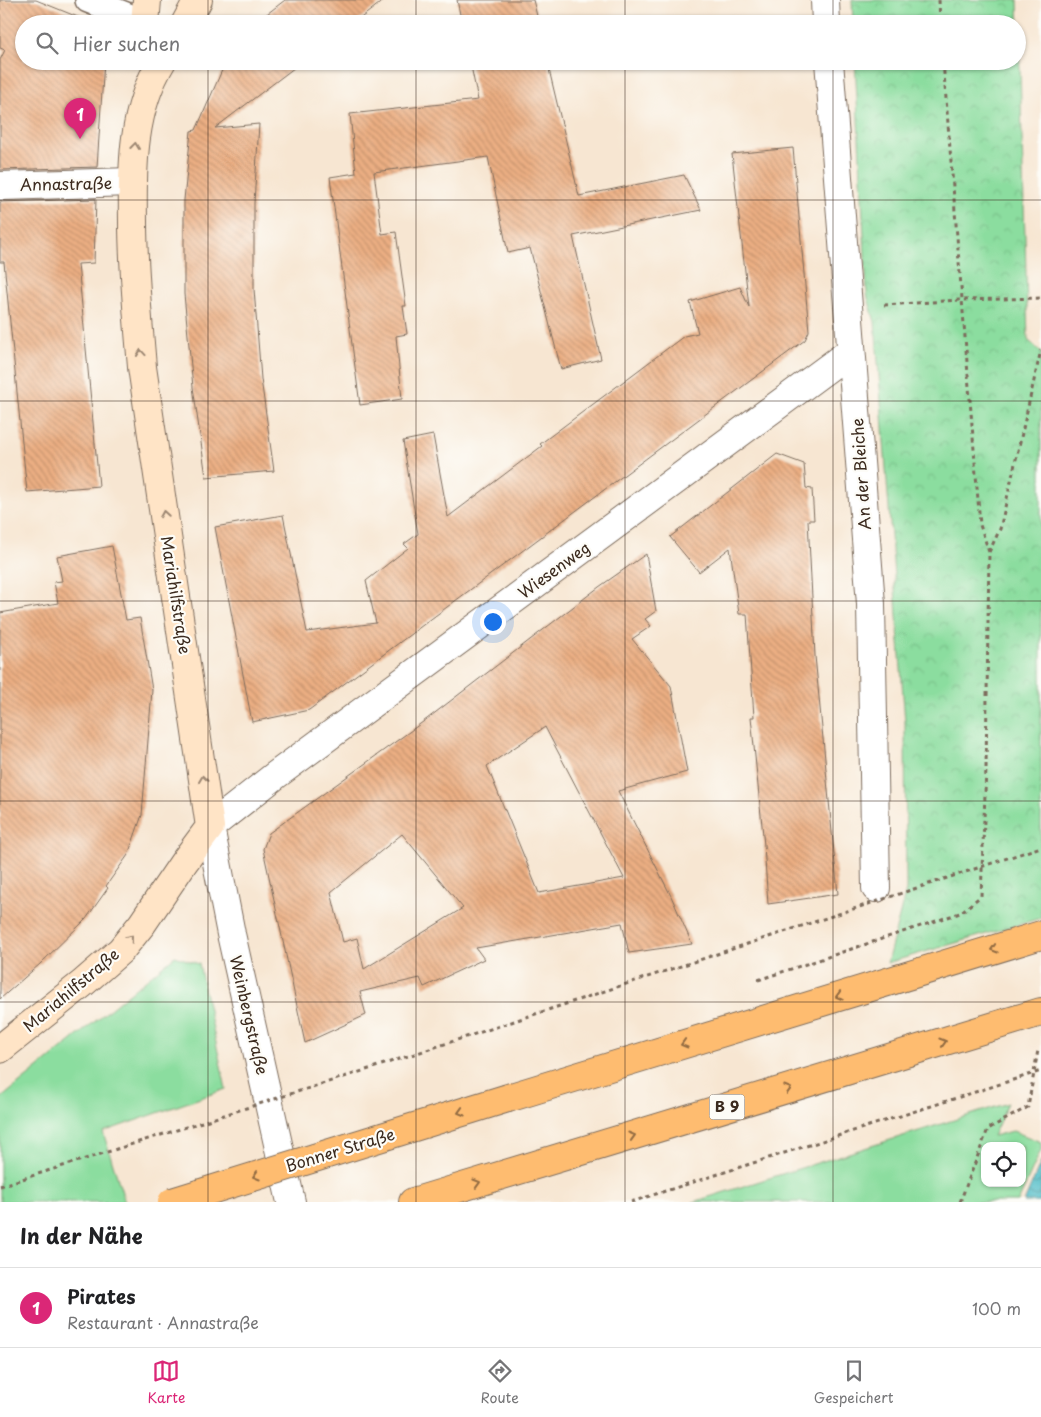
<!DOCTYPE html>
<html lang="de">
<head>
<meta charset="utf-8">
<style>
	:root { --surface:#fff; --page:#f6f6f6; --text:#202124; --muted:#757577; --line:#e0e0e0; --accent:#db2777 }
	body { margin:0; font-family:"Playpen Sans",sans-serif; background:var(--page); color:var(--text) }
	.controls { position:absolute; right:15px; bottom:15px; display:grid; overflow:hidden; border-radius:10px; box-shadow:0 1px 4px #0004 }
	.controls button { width:45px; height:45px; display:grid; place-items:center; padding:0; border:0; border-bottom:1px solid var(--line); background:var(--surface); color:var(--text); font:25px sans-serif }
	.you { position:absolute; left:492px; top:621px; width:18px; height:18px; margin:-12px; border:4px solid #fff; border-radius:50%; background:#1a73e8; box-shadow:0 0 0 8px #1a73e833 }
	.badge { display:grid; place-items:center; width:32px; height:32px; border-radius:50%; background:var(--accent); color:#fff; font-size:16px; font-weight:700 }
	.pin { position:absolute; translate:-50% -41px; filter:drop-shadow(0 1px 2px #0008) }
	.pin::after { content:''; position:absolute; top:26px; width:18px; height:15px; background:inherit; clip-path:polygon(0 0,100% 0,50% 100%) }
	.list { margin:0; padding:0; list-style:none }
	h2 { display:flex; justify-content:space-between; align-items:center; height:65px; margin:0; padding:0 20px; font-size:21px }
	h2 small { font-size:16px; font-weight:400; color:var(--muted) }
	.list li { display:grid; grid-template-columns:32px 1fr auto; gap:15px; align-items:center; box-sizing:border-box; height:80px; padding:0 20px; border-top:1px solid var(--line) }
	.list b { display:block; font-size:19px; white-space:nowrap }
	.list p { margin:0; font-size:16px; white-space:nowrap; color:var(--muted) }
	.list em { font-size:16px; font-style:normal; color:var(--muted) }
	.icon { flex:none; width:28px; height:28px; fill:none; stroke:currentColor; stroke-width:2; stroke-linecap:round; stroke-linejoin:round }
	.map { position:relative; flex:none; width:1041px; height:1202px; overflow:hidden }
	.search { position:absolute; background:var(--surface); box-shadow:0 1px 4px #0004; left:15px; right:15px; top:15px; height:55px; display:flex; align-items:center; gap:12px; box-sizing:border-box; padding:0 18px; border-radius:28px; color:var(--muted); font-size:19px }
	.sheet { height:145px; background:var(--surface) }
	nav { display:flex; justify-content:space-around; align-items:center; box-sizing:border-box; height:70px; border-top:1px solid var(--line); background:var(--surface); font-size:14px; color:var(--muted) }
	nav a { display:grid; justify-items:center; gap:2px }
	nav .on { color:var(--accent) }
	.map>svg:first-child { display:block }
	.grass { fill:#8bdd9f; stroke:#63845e; fill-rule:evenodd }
	.park { fill:url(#park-crowns); stroke:#63845e }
	.water { fill:url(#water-waves); stroke:#467473 }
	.building { fill:url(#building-back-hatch); fill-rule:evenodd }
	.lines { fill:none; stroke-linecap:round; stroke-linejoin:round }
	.lane-casing { stroke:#7d6c5d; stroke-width:28 }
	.street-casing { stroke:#7d6c5d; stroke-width:30 }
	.secondary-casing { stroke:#7d6c5d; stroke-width:30 }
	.highway-casing { stroke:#7d6c5d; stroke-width:30 }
	.path { stroke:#7d6c5d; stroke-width:3; stroke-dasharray:4 4; stroke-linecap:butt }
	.lane { stroke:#fff; stroke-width:25 }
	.street { stroke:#fff; stroke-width:28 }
	.secondary { stroke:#ffe4c6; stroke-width:28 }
	.highway { stroke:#febc70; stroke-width:28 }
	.highway-bridge-casing { stroke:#7d6c5d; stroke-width:30; stroke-linecap:butt }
	.path-bridge { stroke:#7d6c5d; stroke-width:3; stroke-dasharray:4 4; stroke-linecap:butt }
	.highway-bridge { stroke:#febc70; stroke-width:28 }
	.oneway { stroke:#9d8772 }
	.oneway2 { stroke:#936c43 }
	.grid { fill:none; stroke:#3b2a1e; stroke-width:1; stroke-opacity:0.55 }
	.labels { text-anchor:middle; stroke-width:4.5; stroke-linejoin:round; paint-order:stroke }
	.shield { fill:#fdfcf7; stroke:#75695f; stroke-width:1 }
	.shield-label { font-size:15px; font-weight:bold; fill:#3b2a1e }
	.street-label { font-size:16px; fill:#3b2a1e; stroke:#fdfcf7 }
</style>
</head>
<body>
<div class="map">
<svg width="1041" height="1202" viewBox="0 0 1041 1202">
	<defs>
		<pattern id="park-crowns" width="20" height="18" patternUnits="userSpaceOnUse" patternTransform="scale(1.25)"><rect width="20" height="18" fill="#8bdd9f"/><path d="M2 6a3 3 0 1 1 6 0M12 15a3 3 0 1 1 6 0" fill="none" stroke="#79be88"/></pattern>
		<pattern id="water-waves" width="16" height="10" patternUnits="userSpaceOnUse" patternTransform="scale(1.25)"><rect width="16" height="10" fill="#50bdc8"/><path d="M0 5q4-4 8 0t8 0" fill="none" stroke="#449aa2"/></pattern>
		<pattern id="building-back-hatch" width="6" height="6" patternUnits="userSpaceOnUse" patternTransform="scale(1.25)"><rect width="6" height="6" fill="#ecaf83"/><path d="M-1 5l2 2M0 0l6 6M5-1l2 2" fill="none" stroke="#c08f6b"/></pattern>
	</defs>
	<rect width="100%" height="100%" fill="#fdfcf7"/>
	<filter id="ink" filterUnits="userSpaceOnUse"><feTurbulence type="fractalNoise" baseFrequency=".02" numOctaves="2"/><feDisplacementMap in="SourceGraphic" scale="10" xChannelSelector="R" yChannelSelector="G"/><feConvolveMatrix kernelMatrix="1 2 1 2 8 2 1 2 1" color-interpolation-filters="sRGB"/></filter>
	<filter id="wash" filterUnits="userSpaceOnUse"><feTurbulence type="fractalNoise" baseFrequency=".0096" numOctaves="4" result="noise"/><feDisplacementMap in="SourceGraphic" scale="20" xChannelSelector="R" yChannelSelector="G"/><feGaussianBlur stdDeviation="1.12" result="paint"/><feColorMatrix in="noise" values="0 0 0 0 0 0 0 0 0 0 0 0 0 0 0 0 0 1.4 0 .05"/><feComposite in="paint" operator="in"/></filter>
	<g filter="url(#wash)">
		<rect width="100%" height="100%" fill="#f7e6d2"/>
		<path class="grass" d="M175,956L199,964L226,1089L103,1132L125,1202H0V1099Z
			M1008,1103L993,1136L1013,1131L1041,1142V1150L1018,1202H693ZM985,1146H1022V1183H985Z"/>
		<path class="park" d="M852,0H1018L1028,340L1041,352V918L887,963L906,890L905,722L875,322L867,295L855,61H1017V24H853Z"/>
		<path class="water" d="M1041,1162V1202H1024Z"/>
		<g id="blocks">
			<path class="building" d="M0,0H36L95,24H24V61H104L97,167L0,170V60L5,50L0,48Z
				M285,0H384L353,24H254Z
				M457,0H533L539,24H462Z
				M226,61H303L215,128L259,124L254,203V289L261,379L274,471L206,477L193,387L184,294V200L191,131L196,130Z
				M470,61H547L579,196L684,175L701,210L573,236L601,359L561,369L530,248L508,253L488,157L374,172L382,234L396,232L406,306H403L407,334L396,336L402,399L360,405L330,177L356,173L350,114L478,100Z
				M793,148L809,331L805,340L309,710L252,722L215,527L283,515L307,632L376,623L366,581L408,548L404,544L418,534L403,441L433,435L448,517L542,446L540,444L684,336L698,333L690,302L740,287L749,307L732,154Z
				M96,199L94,263L78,264L99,486L27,492L4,262H0V202Z
				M777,454L804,464L806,488L812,489L814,520H808L815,656L838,894L768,904L764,845L751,717H754L747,614H739L730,548L699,572L670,537Z
				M112,546L126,620L140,618L152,690L142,815L128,855L106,886L108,888L86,919L40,964L0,999V613L58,603L54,582L62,581L57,556Z
				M646,554L656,611L645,619L651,626L632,639L671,686L687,772L618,791L671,896L692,944L629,953L622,923L476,948L484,959L424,987L420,978L360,992L366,1015L305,1043L263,849L269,833L427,719L599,587ZM545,727L624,878L539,893L487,766ZM402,834L463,908L364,969L357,938L343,942L331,892Z"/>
		</g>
	</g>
	<g filter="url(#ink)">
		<use href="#blocks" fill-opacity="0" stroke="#7d6c5d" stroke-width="1"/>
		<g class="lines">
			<g class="lane-casing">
				<path id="lane" d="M88,0L146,23"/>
			</g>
			<g class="street-casing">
				<path id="street" d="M825,0L826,24
					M829,61L871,604L876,888
					M0,186L132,182
					M291,1202L231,934L210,827L276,775L851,351"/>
			</g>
			<g class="secondary-casing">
				<path id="secondary" d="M145,24L147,0
					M185,24L198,0
					M0,1049L82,984L121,950L142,924L184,862L210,827L142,367C138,318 133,270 133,221C132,166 132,110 162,61"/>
			</g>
			<g class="highway-casing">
				<path id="highway" d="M508,1098L1041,935
					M413,1202L1041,1012"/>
			</g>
			<path class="path" d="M939,0L940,24
				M884,305L961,300L1041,298
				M989,552L1000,529L1041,350
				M758,980L960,913L981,896L986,768L989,552L980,525L943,61
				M960,1202L988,1129L1028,1107L1038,1050"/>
			<use href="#lane" class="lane"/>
			<use href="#street" class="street"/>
			<use href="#secondary" class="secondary"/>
			<use href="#highway" class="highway"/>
			<g class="highway-bridge-casing">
				<path id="highway-bridge" d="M172,1202L508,1098"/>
			</g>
			<path class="path-bridge" d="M0,1186L366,1070L1041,847
				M631,1202L1041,1071"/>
			<use href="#highway-bridge" class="highway-bridge"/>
		</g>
		<defs><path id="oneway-chevron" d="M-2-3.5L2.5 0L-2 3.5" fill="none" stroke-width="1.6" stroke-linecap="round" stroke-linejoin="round" transform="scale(1.25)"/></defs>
		<g class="oneway">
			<use href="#oneway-chevron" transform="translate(135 146) rotate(-83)"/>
			<use href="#oneway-chevron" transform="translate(141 353) rotate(-95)"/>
			<use href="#oneway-chevron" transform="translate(164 514) rotate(-99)"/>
			<use href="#oneway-chevron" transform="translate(203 779) rotate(-98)"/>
			<use href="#oneway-chevron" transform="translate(130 938) rotate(-50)"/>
		</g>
		<g class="oneway2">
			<use href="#oneway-chevron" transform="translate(994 949) rotate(163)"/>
			<use href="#oneway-chevron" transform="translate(839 996) rotate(163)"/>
			<use href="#oneway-chevron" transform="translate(943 1042) rotate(-17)"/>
			<use href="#oneway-chevron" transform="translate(684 1044) rotate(163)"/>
			<use href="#oneway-chevron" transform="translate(788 1089) rotate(-17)"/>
			<use href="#oneway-chevron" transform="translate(461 1112) rotate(163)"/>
			<use href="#oneway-chevron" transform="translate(632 1136) rotate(-17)"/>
			<use href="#oneway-chevron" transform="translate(256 1176) rotate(163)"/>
			<use href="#oneway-chevron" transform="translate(477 1183) rotate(-17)"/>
		</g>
	</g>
	<path class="grid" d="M208,0V24M416,0V24M625,0V24M833,0V24M208,61V1202M416,61V1202M625,61V1202M833,61V1202M0,200H1041M0,401H1041M0,601H1041M0,801H1041M0,1002H1041"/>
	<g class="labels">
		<rect class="shield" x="709.5" y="1094.5" width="35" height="25" rx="4"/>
		<g class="shield-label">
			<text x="727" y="1112">B 9</text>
		</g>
		<g class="street-label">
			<text transform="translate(66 184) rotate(-1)" y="6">Annastraße</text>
			<text transform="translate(861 474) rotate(-94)" y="6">An der Bleiche</text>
			<text transform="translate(554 570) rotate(-36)" y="6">Wiesenweg</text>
			<text transform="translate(176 595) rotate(81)" y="6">Mariahilfstraße</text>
			<text transform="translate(71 990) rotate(-40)" y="6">Mariahilfstraße</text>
			<text transform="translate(249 1015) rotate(77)" y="6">Weinbergstraße</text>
			<text transform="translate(340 1150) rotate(-17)" y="6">Bonner Straße</text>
		</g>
	</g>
</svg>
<div class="controls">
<button><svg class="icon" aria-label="locate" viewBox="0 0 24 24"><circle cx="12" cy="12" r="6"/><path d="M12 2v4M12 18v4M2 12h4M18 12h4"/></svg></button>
</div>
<div class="you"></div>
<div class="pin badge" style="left:80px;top:139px">1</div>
<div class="search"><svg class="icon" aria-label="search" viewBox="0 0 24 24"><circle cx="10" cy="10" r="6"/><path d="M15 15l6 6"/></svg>Hier suchen</div>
</div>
<section class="sheet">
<h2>In der Nähe<small></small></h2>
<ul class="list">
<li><span class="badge">1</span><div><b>Pirates</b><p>Restaurant · Annastraße</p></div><em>100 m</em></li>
</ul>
</section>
<nav>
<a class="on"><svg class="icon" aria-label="map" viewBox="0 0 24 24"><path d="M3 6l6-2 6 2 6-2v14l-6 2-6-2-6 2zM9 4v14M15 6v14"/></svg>Karte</a>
<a><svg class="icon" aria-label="directions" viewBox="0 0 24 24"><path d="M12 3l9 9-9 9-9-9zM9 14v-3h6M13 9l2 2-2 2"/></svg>Route</a>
<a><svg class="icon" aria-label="saved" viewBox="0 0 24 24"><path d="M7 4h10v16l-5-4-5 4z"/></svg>Gespeichert</a>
</nav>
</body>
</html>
